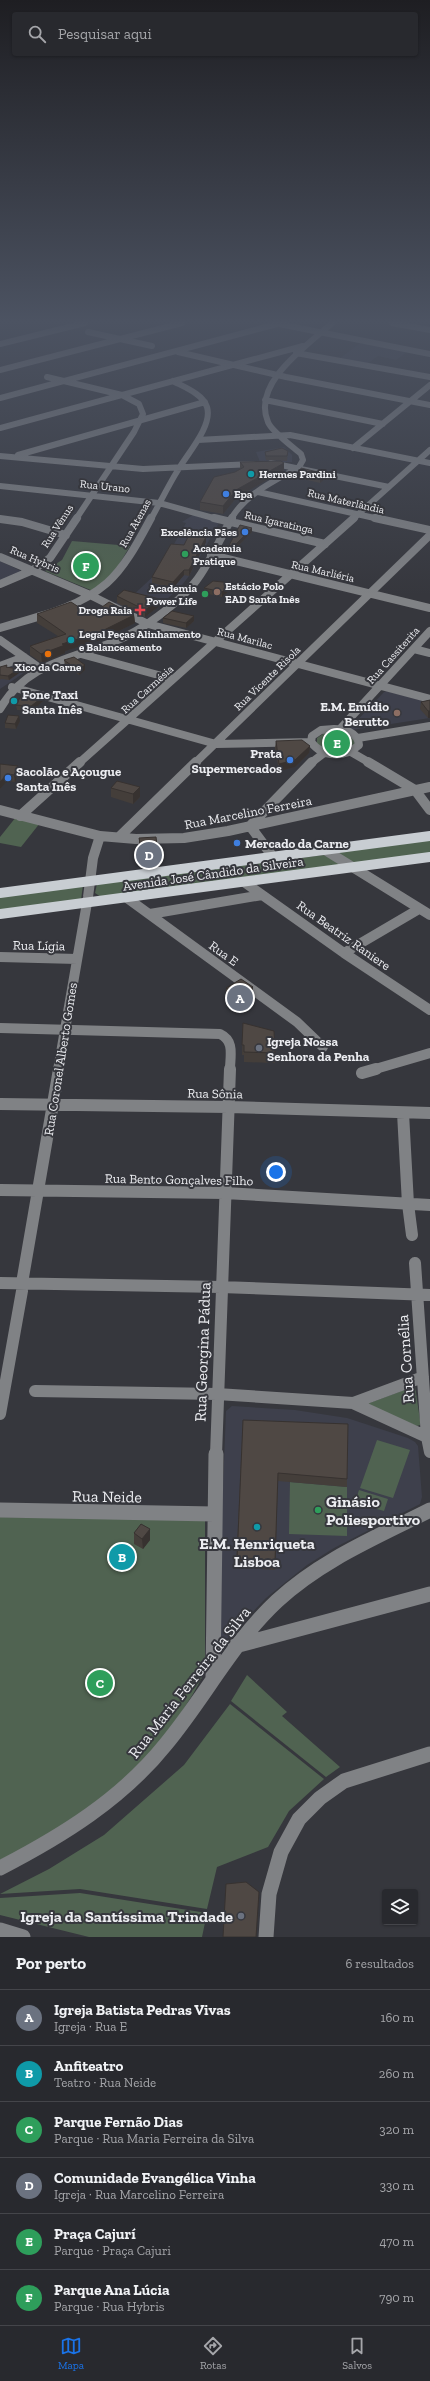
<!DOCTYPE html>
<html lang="pt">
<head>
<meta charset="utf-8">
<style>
	:root { --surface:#28292e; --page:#303136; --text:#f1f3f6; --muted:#a5a6aa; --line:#44454a; --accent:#1a73e8 }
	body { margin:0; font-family:"Zilla Slab",serif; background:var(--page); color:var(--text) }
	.controls { position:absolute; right:12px; bottom:12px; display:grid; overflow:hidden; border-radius:4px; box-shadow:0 1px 3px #0004 }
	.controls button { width:36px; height:36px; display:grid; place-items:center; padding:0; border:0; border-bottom:1px solid var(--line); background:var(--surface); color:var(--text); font:20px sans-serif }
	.you { position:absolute; left:276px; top:1172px; width:14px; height:14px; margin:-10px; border:3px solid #fff; border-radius:50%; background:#1a73e8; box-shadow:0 0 0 6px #1a73e833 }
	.badge { display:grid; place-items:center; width:26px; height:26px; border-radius:50%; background:var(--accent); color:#fff; font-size:13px; font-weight:700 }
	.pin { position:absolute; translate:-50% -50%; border:2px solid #fff; box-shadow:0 1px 4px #0006 }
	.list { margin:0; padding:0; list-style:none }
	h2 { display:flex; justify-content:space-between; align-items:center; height:52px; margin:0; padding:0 16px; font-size:17px }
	h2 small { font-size:13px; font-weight:400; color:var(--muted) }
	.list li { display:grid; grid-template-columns:26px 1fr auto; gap:12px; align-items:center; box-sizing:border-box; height:56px; padding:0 16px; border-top:1px solid var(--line) }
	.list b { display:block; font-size:15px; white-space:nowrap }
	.list p { margin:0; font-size:13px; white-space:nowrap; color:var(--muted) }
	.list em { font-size:13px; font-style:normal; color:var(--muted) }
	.icon { flex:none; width:22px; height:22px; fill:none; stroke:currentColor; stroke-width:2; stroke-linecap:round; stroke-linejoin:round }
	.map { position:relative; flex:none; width:430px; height:1937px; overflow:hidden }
	.search { position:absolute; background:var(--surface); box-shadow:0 1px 3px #0004; left:12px; right:12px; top:12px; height:44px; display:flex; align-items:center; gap:10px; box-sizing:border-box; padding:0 14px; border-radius:4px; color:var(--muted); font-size:15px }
	.sheet { height:388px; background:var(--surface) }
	nav { display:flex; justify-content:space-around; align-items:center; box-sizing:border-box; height:56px; border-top:1px solid var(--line); background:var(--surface); font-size:11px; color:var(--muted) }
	nav a { display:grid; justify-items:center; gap:2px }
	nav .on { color:var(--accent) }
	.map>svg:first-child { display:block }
	.built { fill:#3e404c }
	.green { fill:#506351 }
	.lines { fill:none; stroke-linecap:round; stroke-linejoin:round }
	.minor-far4 { stroke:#808285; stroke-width:6 }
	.minor-far3 { stroke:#808285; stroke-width:8 }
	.minor-far2 { stroke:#808285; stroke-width:10 }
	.minor-far1 { stroke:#808285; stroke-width:12 }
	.minor { stroke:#808285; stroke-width:15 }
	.major { stroke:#c8cdd2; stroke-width:10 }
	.wall { fill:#443e3a }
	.shaded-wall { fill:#373230 }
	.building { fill:#4f4844; stroke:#373230 }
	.culture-dot { fill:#0f9aa8; stroke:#36373d; stroke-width:1.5 }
	.shop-dot { fill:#3f7fe0; stroke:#36373d; stroke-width:1.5 }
	.leisure-dot { fill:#2e9e5b; stroke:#36373d; stroke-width:1.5 }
	.education-dot { fill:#8d6e63; stroke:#36373d; stroke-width:1.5 }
	.health-dot { fill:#e0444e; stroke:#36373d; stroke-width:1.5 }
	.food-dot { fill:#e8710a; stroke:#36373d; stroke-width:1.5 }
	.worship-dot { fill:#6b7280; stroke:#36373d; stroke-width:1.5 }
	.labels { text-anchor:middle; stroke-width:4; stroke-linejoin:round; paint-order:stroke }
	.far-poi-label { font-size:11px; font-weight:bold; fill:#ecedf1; stroke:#36373d; text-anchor:start }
	.far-street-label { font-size:11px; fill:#ecedf1; stroke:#36373d }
	.poi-label { font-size:13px; font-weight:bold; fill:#ecedf1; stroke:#36373d; text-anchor:start }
	.street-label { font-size:13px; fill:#ecedf1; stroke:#36373d }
	.near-street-label { font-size:16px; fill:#ecedf1; stroke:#36373d }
	.near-poi-label { font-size:16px; font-weight:bold; fill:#ecedf1; stroke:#36373d; text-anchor:start }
</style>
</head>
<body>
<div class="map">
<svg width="430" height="1937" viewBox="0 0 430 1937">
	<rect width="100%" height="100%" fill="#36373d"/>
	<path class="built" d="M360,343L407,352L396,360L378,356L367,364L339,359Z
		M284,447L292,455V462H260L256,452Z
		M193,515L219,523L189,576L179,589L145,617L114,604L125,597L130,598L158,572L186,523L182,522Z
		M0,561L23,572L0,581Z
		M22,662L31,668L0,689V670Z
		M387,691L430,703V718L352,730L350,728L384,692Z
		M232,1406L295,1410L347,1418L408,1438L415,1442L418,1446L422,1497L420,1504L334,1548L307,1565L266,1598L227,1639L221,1640L218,1614L226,1411Z"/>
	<path class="green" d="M72,541L130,546L114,573L93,591L45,571L62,560Z
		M326,732H345L357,741L355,748L331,752L317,745V738Z
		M16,817L40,823L21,847L0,843V837Z
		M430,839V854L354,864L334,852Z
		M324,855L343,866L101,897L95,893L97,884Z
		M83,885L81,900L0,911V896Z
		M415,1386L420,1420V1425L417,1426L364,1405Z
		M377,1440L410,1450L393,1498L360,1488Z
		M290,1482L347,1487V1536L289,1534Z
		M359,1490L388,1499L384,1511L355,1503Z
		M0,1517L205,1520V1672L193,1694L172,1727L148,1759L92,1807L25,1848L0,1860Z
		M247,1675L287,1712L282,1716L340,1767L326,1777L231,1701Z
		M230,1704L324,1779L289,1811L268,1847L217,1867L207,1909L80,1889L0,1894L49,1869L104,1835L184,1765Z
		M80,1893L207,1913L202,1937H89L0,1915V1898Z"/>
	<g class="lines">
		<path class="minor-far4" d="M274,323L430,354
			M392,323L430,330
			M88,332L152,346
			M0,344L85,323
			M178,352L286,377L430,405
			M296,353L430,377
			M0,370L182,323
			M47,377L122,395L139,404L143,414L134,432L76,519
			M0,398L281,323
			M265,400L383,424
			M0,428L303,346
			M198,440L290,435L430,463
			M353,448L430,385
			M18,455L205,402
			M0,456L143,469L253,464
			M271,463L389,487
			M0,486L159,503L217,519
			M258,492L379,519
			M151,519C160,503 168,486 178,470C187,454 213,426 207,407C203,394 184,387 173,381
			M231,519C246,493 275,481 299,467L303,460L301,454C293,447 271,431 268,422C251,383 308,345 332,323
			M353,519L430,450"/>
		<path class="minor-far3" d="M214,518L325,544
			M375,518L430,530
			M0,519L22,522L66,535
			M211,555L430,608
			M0,557L90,595L148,624L430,699
			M0,584L33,570L50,558L77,518
			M0,628C36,617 77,609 107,583C126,566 139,540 151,518
			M0,640L41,669
			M414,649L430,653
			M81,654L173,679
			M0,666L24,657
			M12,687L216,744L311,742
			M0,709C31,654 92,659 141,628C161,615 181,600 196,581C210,563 220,538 232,518
			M334,729C344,729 358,732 359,745C345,758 323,758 311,742L312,736L321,730Z
			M340,729L430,631
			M358,738L430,726
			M351,752L370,763
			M79,763L354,518
			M195,763L430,535
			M311,763L324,753"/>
		<path class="minor-far2" d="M368,762L415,790L430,810
			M0,810L100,836L136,839L184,838L228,831L430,787
			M20,816L80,762
			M119,837L196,762
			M325,850L430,915
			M273,857L250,826L312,762
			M244,882L344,953L430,1010
			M127,898L297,1022L323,1047
			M150,914L262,895
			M344,953L419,909
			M0,957L77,959
			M0,1028L220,1034C235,1041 230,1056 230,1070
			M58,1070L88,897L93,858L100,836
			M372,1070L430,1053"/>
		<path class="minor-far1" d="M362,1073L376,1069
			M0,1104L229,1107L430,1113
			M403,1113L408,1204L412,1235
			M0,1190L225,1193L430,1205
			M415,1263L427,1437L430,1452
			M0,1283L221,1287L430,1295
			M22,1283L59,1069
			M35,1391L217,1394L353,1403L427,1437
			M353,1403L423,1377
			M0,1414L22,1291
			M216,1455L230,1069"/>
		<path class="minor" d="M0,1510L214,1514
			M235,1646L430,1594
			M213,1677L216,1454
			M0,1868C62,1836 122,1799 166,1744C205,1697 232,1643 277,1601C321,1560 377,1537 430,1510
			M0,1930L23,1937
			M266,1937L269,1894L281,1852L299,1819L320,1798L344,1781L430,1754"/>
		<path class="major" d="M0,893L430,836
			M0,914L430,857"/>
	</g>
	<path class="wall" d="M288,451L287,461L266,460L265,456V452Z
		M240,462L284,463V470L236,498L223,514L200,510V502L235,472L240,469Z
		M300,473L326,478L320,483L299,478Z
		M252,528V532L230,554L227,553V549Z
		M206,542L189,576L184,575L173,588L152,583V577L184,545Z
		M204,588H232L222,597L204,593Z
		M117,596L159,606L145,617L117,603Z
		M37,614L134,615L135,623L100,640L65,651V653L42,663L30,655V646L58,636L37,623Z
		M163,618L194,621L186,628L163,623Z
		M64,660L85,670L79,675L65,665Z
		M0,667H7L19,669V673L9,680L1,679L0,680Z
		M430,700V718H428L420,709L421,702Z
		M43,701L32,711L17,710L16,705Z
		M20,721L16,729L5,728V723Z
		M276,741L310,746L309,753L295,767L279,771L275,748Z
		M0,764L18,766L19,772L15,782L7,781L0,789Z
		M140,787V797L133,804L111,797V788Z
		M139,838L158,853L159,863L142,864L139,848Z
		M253,987V998L238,1007L226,998V988Z
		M243,1023L275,1053V1063L244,1062V1055H242Z
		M243,1420L347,1479V1487L278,1481L275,1570L236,1567Z
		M150,1529V1540L143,1549L134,1544V1533Z
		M111,1558H131L126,1563L115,1565L111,1561Z"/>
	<path class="shaded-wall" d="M284,463V470L236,498L223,514V506L236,490Z
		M326,474V478L320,483V479Z
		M252,528V532L230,554V550Z
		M206,537V542L189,576V570Z
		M184,570V575L173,588V582Z
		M232,583V588L222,597V592Z
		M159,599V606L145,617V610Z
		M134,615L135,623L100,640L65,651V653L42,663L41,654L62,644Z
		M194,616V621L186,628V623Z
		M85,665V670L79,675L78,670Z
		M19,669V673L9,680L8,676Z
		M43,697V701L32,711L31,706Z
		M428,711H430V718H428Z
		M19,716L20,721L16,729L15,724Z
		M310,746L309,753L295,767L279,771V764Z
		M18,766L19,772L15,782L14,775Z
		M7,774V781L0,789V782Z
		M140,787V797L133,804V794Z
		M253,987V998L238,1007V996Z
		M150,1529V1540L143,1549L142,1539Z
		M131,1555V1558L126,1563V1561Z"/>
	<path class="building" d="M282,448L288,451L287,456H266L265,452Z
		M281,461L284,463L236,490L223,506L200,502L214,477L235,472L244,467L240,462Z
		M301,468L326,474L320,479L300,473Z
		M240,525L252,528L230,550L227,549Z
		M189,535L206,537L189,570H184L173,582L152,577L171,544L184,545Z
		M213,581L232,583L222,592L204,588Z
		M124,590L159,599L145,610L117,596Z
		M71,602L91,615L109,602L134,615L100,632L62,644L65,645L41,654L30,646L66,634L37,614Z
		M172,611L194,616L186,623L163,618Z
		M74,657L85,665L78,670L64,660Z
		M7,665L6,667L19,669L8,676L0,675V667Z
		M26,694L43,697L31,706L16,705L21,696Z
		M430,700V711H428L421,702Z
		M8,715L19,716L15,724L5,723Z
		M302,740L310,746L295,760L279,764L276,741Z
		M0,764L18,766L14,775L7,774L0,782Z
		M117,781L140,787L133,794L111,788Z
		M156,837L158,853L142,854L139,838Z
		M241,979L253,987L238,996L226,988Z
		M243,1023L274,1031L275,1053L244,1052V1045H242Z
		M243,1420L348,1424L347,1479L278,1473L275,1562L237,1559Z
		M141,1524L150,1529L142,1539L134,1533Z
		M125,1544L130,1548L131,1555L126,1561L115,1562L111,1558L114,1552Z
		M246,1882L259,1892L256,1937H223L226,1884Z"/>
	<linearGradient id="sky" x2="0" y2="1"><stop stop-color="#1e1e22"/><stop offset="0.54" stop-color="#4c5362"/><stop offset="1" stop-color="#4c5362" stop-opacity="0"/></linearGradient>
	<rect width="430" height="595" fill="url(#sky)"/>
	<g class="culture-dot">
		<circle cx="251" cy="474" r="4"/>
		<circle cx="71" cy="640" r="4"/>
		<circle cx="14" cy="701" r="4"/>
		<circle cx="257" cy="1527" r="4"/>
	</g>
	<g class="shop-dot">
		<circle cx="226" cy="494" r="4"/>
		<circle cx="245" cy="532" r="4"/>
		<circle cx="290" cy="760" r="4"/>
		<circle cx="8" cy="778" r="4"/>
		<circle cx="237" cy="843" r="4"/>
	</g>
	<g class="leisure-dot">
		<circle cx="185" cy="554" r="4"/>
		<circle cx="205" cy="594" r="4"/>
		<circle cx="318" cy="1510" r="4"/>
	</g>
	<g class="education-dot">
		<circle cx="217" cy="592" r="4"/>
		<circle cx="397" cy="713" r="4"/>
	</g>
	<path class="health-dot" d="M138 604h4v4h4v4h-4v4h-4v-4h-4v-4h4z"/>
	<circle class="food-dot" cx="48" cy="654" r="4"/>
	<g class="worship-dot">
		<circle cx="259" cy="1048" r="4"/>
		<circle cx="241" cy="1916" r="4"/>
	</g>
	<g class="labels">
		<g class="far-poi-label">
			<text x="259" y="478">Hermes Pardini</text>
			<text x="234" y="498">Epa</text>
			<text x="237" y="536" text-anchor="end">Excelência Pães</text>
			<text x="193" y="552">Academia<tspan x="193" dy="13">Pratique</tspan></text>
			<text x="225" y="590">Estácio Polo<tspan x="225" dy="13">EAD Santa Inês</tspan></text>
			<text x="197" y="592" text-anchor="end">Academia<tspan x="197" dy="13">Power Life</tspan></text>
			<text x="132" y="614" text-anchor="end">Droga Raia</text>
			<text x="79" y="638">Legal Peças Alinhamento<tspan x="79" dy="13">e Balanceamento</tspan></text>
			<text x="48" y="671" text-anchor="middle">Xico da Carne</text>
		</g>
		<g class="far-street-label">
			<text transform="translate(105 486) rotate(6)" y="4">Rua Urano</text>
			<text transform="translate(346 501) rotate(13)" y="4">Rua Materlândia</text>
			<text transform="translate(279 522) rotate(13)" y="4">Rua Igaratinga</text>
			<text transform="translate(135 523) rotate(-61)" y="4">Rua Atenas</text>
			<text transform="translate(57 526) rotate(-57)" y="4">Rua Vênus</text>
			<text transform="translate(35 559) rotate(23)" y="4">Rua Hybris</text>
			<text transform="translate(323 571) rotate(13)" y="4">Rua Marliéria</text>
			<text transform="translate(245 638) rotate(15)" y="4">Rua Marilac</text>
			<text transform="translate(393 655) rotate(-48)" y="4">Rua Cassiterita</text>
			<text transform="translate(267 678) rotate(-44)" y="4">Rua Vicente Risola</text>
			<text transform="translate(147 689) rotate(-42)" y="4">Rua Carmésia</text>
		</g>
		<g class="poi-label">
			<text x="22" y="699">Fone Taxi<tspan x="22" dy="15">Santa Inês</tspan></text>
			<text x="389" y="711" text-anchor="end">E.M. Emídio<tspan x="389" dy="15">Berutto</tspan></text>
			<text x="282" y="758" text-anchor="end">Prata<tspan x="282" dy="15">Supermercados</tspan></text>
			<text x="16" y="776">Sacolão e Açougue<tspan x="16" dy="15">Santa Inês</tspan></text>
			<text x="245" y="848">Mercado da Carne</text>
			<text x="267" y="1046">Igreja Nossa<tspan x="267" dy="15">Senhora da Penha</tspan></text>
		</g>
		<g class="street-label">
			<text transform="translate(248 812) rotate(-11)" y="5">Rua Marcelino Ferreira</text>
			<text transform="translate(213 873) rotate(-8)" y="5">Avenida José Cândido da Silveira</text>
			<text transform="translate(344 935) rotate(35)" y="5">Rua Beatriz Raniere</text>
			<text transform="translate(39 945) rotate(1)" y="5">Rua Lígia</text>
			<text transform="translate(224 953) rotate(36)" y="5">Rua E</text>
			<text transform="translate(60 1059) rotate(-81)" y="5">Rua Coronel Alberto Gomes</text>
			<text transform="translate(215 1093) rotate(1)" y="5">Rua Sônia</text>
			<text transform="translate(179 1179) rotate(1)" y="5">Rua Bento Gonçalves Filho</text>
		</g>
		<g class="near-street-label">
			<text transform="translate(202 1352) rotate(-88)" y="6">Rua Georgina Pádua</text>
			<text transform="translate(405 1359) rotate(-94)" y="6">Rua Cornélia</text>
			<text transform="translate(107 1496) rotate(1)" y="6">Rua Neide</text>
			<text transform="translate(189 1682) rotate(-52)" y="6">Rua Maria Ferreira da Silva</text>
		</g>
		<g class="near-poi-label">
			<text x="326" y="1507">Ginásio<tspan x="326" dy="18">Poliesportivo</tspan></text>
			<text x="257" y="1549" text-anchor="middle">E.M. Henriqueta<tspan x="257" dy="18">Lisboa</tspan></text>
			<text x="233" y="1922" text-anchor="end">Igreja da Santíssima Trindade</text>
		</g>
	</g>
</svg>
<div class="controls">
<button><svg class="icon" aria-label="layers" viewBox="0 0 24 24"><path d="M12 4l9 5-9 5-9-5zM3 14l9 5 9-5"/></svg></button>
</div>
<div class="you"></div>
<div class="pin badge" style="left:240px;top:998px;background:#6b7280">A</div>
<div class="pin badge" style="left:122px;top:1557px;background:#0f9aa8">B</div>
<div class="pin badge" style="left:100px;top:1683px;background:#2e9e5b">C</div>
<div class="pin badge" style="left:149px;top:855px;background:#6b7280">D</div>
<div class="pin badge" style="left:337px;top:743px;background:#2e9e5b">E</div>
<div class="pin badge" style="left:86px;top:566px;background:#2e9e5b">F</div>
<div class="search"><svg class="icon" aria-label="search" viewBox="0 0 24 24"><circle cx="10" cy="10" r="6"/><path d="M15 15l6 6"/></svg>Pesquisar aqui</div>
</div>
<section class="sheet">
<h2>Por perto<small>6 resultados</small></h2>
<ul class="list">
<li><span class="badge" style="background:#6b7280">A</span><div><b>Igreja Batista Pedras Vivas</b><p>Igreja · Rua E</p></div><em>160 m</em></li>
<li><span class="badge" style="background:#0f9aa8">B</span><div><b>Anfiteatro</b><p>Teatro · Rua Neide</p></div><em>260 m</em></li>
<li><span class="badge" style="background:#2e9e5b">C</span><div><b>Parque Fernão Dias</b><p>Parque · Rua Maria Ferreira da Silva</p></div><em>320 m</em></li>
<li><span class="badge" style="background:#6b7280">D</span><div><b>Comunidade Evangélica Vinha</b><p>Igreja · Rua Marcelino Ferreira</p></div><em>330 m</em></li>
<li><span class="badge" style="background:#2e9e5b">E</span><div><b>Praça Cajurí</b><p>Parque · Praça Cajuri</p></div><em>470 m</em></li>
<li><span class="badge" style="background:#2e9e5b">F</span><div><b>Parque Ana Lúcia</b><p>Parque · Rua Hybris</p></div><em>790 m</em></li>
</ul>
</section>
<nav>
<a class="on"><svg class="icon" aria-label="map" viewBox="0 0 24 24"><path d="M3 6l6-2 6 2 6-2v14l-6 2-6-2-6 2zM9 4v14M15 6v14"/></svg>Mapa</a>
<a><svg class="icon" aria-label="directions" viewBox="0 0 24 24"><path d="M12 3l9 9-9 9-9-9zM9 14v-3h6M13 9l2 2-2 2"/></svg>Rotas</a>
<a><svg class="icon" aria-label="saved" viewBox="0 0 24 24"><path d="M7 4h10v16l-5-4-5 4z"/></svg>Salvos</a>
</nav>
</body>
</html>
